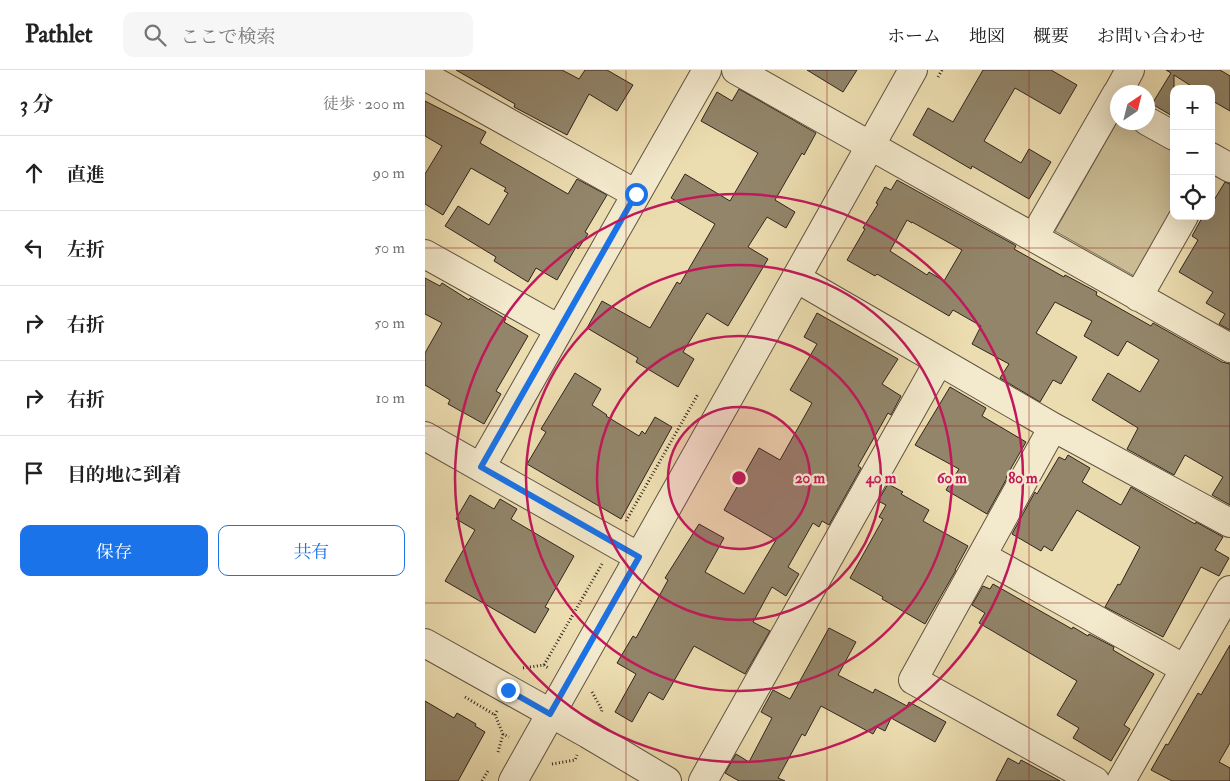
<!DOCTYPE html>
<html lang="ja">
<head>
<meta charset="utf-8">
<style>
	:root { --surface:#fff; --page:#f6f6f6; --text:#222; --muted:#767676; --line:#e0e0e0; --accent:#1a73e8 }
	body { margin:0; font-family:"IM FELL Double Pica","Noto Serif JP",serif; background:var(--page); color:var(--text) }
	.controls { position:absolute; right:15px; top:15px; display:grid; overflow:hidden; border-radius:10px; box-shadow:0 5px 20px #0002 }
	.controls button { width:45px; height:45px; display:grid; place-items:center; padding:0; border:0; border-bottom:1px solid var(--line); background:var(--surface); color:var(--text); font:25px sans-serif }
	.compass { position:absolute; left:685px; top:15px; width:45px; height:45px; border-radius:50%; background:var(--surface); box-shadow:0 5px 20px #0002; rotate:35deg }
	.stop { position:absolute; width:15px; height:15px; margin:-11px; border:4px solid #1a73e8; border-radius:50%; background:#fff }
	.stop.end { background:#1a73e8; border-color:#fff; box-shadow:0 1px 5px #0008 }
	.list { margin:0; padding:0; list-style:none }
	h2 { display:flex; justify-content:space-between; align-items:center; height:65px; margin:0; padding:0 20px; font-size:21px }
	h2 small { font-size:16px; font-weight:400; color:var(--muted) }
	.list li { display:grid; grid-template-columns:32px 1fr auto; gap:15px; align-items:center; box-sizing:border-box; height:75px; padding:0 20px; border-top:1px solid var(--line) }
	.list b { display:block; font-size:19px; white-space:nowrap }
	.list em { font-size:16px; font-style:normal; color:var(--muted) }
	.actions { display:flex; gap:10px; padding:15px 20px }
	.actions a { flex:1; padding:11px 0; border:1px solid var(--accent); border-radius:10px; text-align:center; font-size:18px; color:var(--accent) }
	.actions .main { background:var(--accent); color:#fff }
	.icon { flex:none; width:28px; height:28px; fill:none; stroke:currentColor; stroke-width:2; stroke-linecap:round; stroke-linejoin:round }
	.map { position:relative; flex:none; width:805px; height:711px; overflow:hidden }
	header { display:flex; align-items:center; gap:30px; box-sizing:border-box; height:70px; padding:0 25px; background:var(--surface); border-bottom:1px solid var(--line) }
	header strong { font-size:24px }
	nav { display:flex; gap:28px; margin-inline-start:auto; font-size:18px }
	.search { width:350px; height:45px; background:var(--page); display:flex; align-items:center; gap:12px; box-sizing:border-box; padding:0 18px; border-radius:10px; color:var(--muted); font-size:19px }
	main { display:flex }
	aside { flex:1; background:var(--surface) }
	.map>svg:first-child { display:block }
	.green { fill:#ccbe97; stroke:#7e725a }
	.building { fill:#92856a; stroke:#30251e; fill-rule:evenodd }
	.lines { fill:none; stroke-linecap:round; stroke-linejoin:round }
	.minor-casing { stroke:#5f5342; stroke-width:30 }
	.tertiary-casing { stroke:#5f5342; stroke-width:30 }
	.path { stroke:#30251e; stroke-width:3; stroke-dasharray:1 2.5; stroke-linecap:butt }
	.minor { stroke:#f3e9cc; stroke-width:28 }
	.tertiary { stroke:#f3e9cc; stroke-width:28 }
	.route { stroke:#1a73e8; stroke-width:6 }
	.grid { fill:none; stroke:#8f2418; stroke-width:1; stroke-opacity:0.55 }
	.ring { fill:none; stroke:#c2185b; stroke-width:2.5 }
	.centre { fill:#c2185b; stroke:#f3e9cc; stroke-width:2.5 }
	.ring-label { font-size:15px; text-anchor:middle; font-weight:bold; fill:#c2185b; stroke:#f3e9cc; stroke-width:4.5; stroke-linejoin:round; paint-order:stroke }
</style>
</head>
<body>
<header>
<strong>Pathlet</strong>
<div class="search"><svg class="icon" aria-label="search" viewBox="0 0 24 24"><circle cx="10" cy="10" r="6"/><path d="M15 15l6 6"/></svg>ここで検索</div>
<nav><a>ホーム</a><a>地図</a><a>概要</a><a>お問い合わせ</a></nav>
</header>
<main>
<aside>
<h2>3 分<small>徒歩 · 200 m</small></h2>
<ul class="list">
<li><svg class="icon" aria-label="ahead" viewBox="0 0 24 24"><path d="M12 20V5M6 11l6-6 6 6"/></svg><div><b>直進</b></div><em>90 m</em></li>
<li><svg class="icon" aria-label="left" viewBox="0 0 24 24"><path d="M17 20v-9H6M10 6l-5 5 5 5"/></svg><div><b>左折</b></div><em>50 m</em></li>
<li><svg class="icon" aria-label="right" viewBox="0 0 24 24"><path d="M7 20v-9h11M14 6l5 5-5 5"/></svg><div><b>右折</b></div><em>50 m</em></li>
<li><svg class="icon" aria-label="right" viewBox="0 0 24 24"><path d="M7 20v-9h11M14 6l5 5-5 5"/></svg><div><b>右折</b></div><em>10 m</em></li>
<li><svg class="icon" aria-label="arrive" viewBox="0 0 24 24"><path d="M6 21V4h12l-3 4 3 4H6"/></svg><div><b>目的地に到着</b></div></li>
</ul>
<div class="actions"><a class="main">保存</a><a>共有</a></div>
</aside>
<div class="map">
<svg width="805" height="711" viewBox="0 0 805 711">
	<rect width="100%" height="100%" fill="#ecddb0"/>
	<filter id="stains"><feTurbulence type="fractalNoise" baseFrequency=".004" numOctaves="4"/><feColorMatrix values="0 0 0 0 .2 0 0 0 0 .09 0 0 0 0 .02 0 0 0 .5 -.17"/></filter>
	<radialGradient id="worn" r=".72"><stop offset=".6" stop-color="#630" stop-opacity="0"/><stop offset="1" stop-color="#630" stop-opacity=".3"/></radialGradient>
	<path class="green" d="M692,52L698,53L749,81V141L711,207L630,161Z"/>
	<path class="building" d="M31,0H137L154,9L160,0H182L208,15L192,41L164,24L142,65L89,37L90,34Z
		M382,0H432L418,22Z
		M558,0H626L652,15L635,44L590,18L559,71L596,93L604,79L626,92L604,129L547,96L546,99L488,65L503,38L528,52Z
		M741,0H795L805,6V41L786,30V19H771L749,5V47L727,34L746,3Z
		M314,19L391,63L379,85L377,83L350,130L370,142L361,158L342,147L323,177L343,189L303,256L282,243L258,282L269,289L253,317L211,292L213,288L162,258L177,231L225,258L252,212L255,214L290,154L246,128L260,104L305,131L333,83L276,51L292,22L307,31Z
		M0,31L61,62L55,73L143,124L152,109L182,125L160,162L163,164L153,179L151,177L132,210L111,198L103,212L69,191L71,187L20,156L33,136L64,155L83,123L79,121L81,118L46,98L18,145L0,134V104L17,76L0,66Z
		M472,110L588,174L591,176L589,179L639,207L640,205L672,222L671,225L726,256L728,253L797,292L805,294V435L787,425L798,407L760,385L749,405L702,379L713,358L667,330L683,303L715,322L734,290L702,271L693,286L659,266L667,251L630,232L611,263L652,287L636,314L628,310L615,332L575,308L584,294L547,274L556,256L528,240L524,246L452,204L450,206L422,190L440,159L438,158L453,134L451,133L460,117L466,120ZM482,150L487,153V152L537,180L519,211L504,202L502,205L465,181Z
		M800,112L805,114V260L794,254L800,244L781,233L788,222L754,202L773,170L767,166L778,146H786V135Z
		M0,208L15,216L17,213L44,230L45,228L81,249L79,252L103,266L71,321L76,324L59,354L23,334L25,330L0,315V283L17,253L0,244Z
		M392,243L473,289L457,314L476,326L466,345L463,343L433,396L436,398L404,455L397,451L394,457L388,453L363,497L374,504L361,526L347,517L328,552L345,561L320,604L269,576L238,630L224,622L207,652L190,642L211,604L192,593L208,566L211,568L243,510L240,508L274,454L299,468L280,502L319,524L351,470L299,440L334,378L355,390L387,333L365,320L392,274L379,267Z
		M150,303L176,319L167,335L182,345L181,346L214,366L217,361L220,364L230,347L247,357L196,449L102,394L121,362L116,359Z
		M525,317L561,338L557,346L601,372L581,407L582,408L562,444L521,420L534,399L490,375Z
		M643,385L665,398L657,412L694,434L696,435L706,417L770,454L771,452L798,467L790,480L804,488L794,506L776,497L738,567L680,537L693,514L695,515L715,477L652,440L627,481L619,476L616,481L587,464L610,422L612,424L634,387L640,390Z
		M463,414L478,422L476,424L504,440L498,451L543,476L530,500H531L500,554L457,529L458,527L425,508L458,449L454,447L461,435L453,431Z
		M45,425L69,439L75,429L92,439L86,449L149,486L120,537L124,539L110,563L20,511L50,460L31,449Z
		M568,514L647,559L648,557L663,566L664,564L689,577L688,580L729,604L699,655L705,659L686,691L648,668L654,658L632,645L652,611L554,553L560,543L547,535L558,516L565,519Z
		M404,558L431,572L413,605L448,623L450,619L482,636L484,632L521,652L510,672L466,648L460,661L452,657L448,664L396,636L380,666L377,664L353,708L360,711H314L300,703L311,684L324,692L347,648L336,642L348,620L365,629Z
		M805,575V673L794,692L805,698V711H747L726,700L741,674L743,675L773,623L776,625Z
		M0,631L29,648L32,643L51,654L50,656L60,662L33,711H0Z
		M583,688L594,694L596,690L635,711H571Z"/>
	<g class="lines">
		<g class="minor-casing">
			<path id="minor" d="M311,0L805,278
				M0,6L211,124
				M693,22L705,0
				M722,51L749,66
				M786,87L805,98
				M609,167L692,23
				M0,184L134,259
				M371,208L628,357L805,453
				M713,227L759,146
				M628,357L488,610L670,711
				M0,366L214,487
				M56,397L282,0
				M557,486L760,599
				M0,573L163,664L242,711
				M278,711L514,291
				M696,711L805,520"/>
		</g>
		<g class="tertiary-casing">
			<path id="tertiary" d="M88,711L488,0"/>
		</g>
		<path class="path" d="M513,7L517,0
			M201,451L273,324
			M119,595L177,494
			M98,598L119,595L123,598
			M167,622L177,640L176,643
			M40,627L70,645
			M72,641L70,645L78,664L84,667
			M73,682L78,664
			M127,694L150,690L152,685
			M57,711L63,701"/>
		<use href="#minor" class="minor"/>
		<use href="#tertiary" class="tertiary"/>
	</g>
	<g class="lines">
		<path class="route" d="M83,620L125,644L214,487L56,397L211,124"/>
	</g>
	<path class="grid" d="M201,0V711M402,0V711M604,0V711M0,178H805M0,356H805M0,533H805"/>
	<circle cx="314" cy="408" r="71" fill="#c2185b" fill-opacity=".12"/>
	<g class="ring">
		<circle cx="314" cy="408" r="71"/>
		<circle cx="314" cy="408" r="142"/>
		<circle cx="314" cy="408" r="213"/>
		<circle cx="314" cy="408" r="284"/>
	</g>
	<circle cx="314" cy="408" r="8" class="centre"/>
	<g class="ring-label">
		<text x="385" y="413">20 m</text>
		<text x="456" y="413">40 m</text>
		<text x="527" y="413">60 m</text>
		<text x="598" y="413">80 m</text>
	</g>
	<rect width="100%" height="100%" filter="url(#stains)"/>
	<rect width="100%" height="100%" fill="url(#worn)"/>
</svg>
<div class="controls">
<button>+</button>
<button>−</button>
<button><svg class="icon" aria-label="locate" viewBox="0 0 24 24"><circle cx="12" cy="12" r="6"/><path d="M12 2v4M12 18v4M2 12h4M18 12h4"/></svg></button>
</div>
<svg class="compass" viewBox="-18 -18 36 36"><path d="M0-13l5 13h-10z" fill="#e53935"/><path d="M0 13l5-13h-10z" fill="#767676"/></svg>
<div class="stop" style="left:211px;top:124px"></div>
<div class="stop end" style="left:83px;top:620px"></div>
</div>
</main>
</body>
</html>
